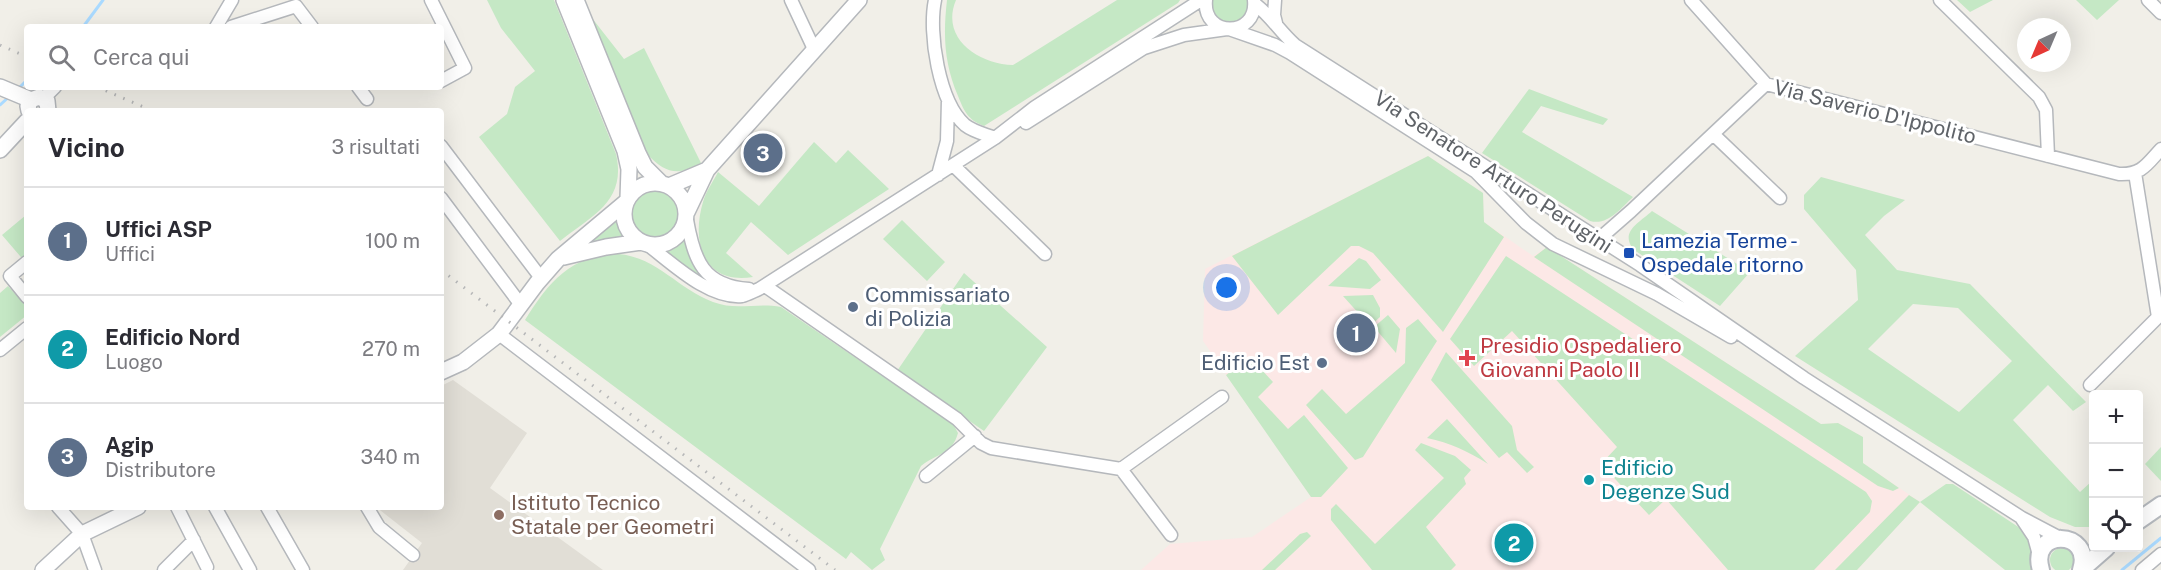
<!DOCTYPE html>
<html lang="it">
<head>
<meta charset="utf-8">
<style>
	:root { --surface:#fff; --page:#f7f7f7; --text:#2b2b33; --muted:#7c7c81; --line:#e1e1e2; --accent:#1a73e8 }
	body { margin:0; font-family:"Public Sans",sans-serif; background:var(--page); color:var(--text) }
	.controls { position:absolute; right:18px; bottom:18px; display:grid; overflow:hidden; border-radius:6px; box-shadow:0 6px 24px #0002 }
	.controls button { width:54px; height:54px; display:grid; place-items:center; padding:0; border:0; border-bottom:2px solid var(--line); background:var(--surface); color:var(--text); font:30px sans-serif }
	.compass { position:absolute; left:2017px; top:18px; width:54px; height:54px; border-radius:50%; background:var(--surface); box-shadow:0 6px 24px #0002; rotate:224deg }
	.you { position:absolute; left:1227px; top:288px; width:21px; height:21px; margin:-15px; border:4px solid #fff; border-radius:50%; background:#1a73e8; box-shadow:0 0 0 9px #1a73e833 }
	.badge { display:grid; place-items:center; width:39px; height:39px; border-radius:50%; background:var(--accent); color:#fff; font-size:20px; font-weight:700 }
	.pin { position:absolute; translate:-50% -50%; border:3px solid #fff; box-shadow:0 2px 6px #0006 }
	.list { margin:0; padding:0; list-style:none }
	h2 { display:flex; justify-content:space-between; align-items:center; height:78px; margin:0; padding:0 24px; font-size:26px }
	h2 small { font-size:20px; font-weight:400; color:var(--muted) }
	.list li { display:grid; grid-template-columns:39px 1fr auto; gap:18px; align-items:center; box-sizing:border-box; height:108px; padding:0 24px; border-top:2px solid var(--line) }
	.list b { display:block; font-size:22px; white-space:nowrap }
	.list p { margin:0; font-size:20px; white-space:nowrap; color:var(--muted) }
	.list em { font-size:20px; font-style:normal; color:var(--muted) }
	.icon { flex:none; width:33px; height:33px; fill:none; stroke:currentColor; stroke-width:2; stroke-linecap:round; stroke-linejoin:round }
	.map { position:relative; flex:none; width:2161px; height:570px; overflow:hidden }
	.search { position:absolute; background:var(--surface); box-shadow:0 6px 24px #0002; left:24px; top:24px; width:420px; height:66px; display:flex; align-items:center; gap:15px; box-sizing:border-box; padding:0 21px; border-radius:6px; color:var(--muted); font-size:22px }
	.panel { position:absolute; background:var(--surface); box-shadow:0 6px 24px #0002; left:24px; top:108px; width:420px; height:402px; border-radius:6px }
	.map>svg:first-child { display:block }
	.education { fill:#e1ded6 }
	.medical { fill:#fce8e6 }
	.green { fill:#c5e8c5; fill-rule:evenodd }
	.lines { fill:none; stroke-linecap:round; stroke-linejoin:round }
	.stream { stroke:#aadaff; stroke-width:3 }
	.minor-casing { stroke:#b5b8bc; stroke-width:15 }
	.tertiary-casing { stroke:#b5b8bc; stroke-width:18 }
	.secondary-casing { stroke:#b6babf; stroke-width:20 }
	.minor { stroke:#fff; stroke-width:12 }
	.tertiary { stroke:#fff; stroke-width:15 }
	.secondary { stroke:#fff; stroke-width:16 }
	.rail { stroke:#b6b7b8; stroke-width:3; stroke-dasharray:1.5 8; stroke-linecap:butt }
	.transit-dot { fill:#1a4fb4; stroke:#fff; stroke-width:2 }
	.service-dot { fill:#5c6f8a; stroke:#fff; stroke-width:2 }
	.health-dot { fill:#e0444e; stroke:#fff; stroke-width:2 }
	.culture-dot { fill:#0f9aa8; stroke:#fff; stroke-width:2 }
	.education-dot { fill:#8d6e63; stroke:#fff; stroke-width:2 }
	.labels { text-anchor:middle; stroke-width:6; stroke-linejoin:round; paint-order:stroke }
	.street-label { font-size:21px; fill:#5f6368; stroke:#fff }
	.transit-label { font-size:21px; fill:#164399; stroke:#fff; text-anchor:start }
	.service-label { font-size:21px; fill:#4e5e75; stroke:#fff; text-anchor:start }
	.health-label { font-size:21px; fill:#be3a42; stroke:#fff; text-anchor:start }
	.culture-label { font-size:21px; fill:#0d838f; stroke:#fff; text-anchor:start }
	.education-label { font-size:21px; fill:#785e54; stroke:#fff; text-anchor:start }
</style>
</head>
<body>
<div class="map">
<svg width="2161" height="570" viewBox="0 0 2161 570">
	<rect width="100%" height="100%" fill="#f1efe8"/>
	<path class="education" d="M453,380L527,433L490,488L603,570H403L422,543L376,507H441V386Z"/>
	<path class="medical" d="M1428,156L1483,193L1484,222L1533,256L1547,247L1821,424L1838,423L1863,437V463L1920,502L1857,570H1141L1170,544L1252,537L1311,497L1203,341L1205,269Z"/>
	<path class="green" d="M487,0H554L616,154C627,201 592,216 560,241L479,137L507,114L515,87L535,71L501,28Z
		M947,0H956C940,38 978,64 1013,65L1117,0H1180L1178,3L984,126C968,120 964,111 958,96C944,63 943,35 947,0Z
		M1213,0H1247C1252,30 1209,31 1213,0Z
		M1957,0H1993L1970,12Z
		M2076,0H2119L2097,20Z
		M592,18L624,59L644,48L701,163C678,177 665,173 647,154Z
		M1529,89L1608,119L1603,125L1541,106L1522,132L1633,197C1621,208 1608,226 1590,221L1482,153Z
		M814,142L836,163L848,150L889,189L788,255L751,222L726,253L753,277C703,285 691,242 703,202C706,191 713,182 718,172L759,206Z
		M1428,156L1483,193L1484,222L1504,237L1443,332L1373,253L1359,246H1351L1278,315L1232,256Z
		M1821,177L1905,200L1884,216L1865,235L1897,270L1970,284L2086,402L2073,411L2048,385L2013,420L2080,492L2093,480V527H2075L2050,517L1795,356L1858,300L1856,270L1804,209V195ZM1913,304L1958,308L2012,361L1959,412L1868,349Z
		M632 214a24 24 0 1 1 48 0a24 24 0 1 1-48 0Z
		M1652,211L1750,272L1720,306L1634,250C1619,232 1639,223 1652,211Z
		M26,215L27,262L26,263L2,235Z
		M620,215L623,228L630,238L602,240L582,245Z
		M902,220L945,262L927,281L883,239Z
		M685,233C687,258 696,262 706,281L660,249C671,247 678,242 685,233Z
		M1547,247L1821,424L1838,423L1863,437V463L1899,488L1893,491L1878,486L1534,257Z
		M619,254C658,258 678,289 713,302C737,311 757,302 781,307L953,424L958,433C952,455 937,453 921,466L880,549L885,560L872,570L851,552L846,559L525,320C549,282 570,255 619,254Z
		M1506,256L1866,492L1872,501L1870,512L1814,570H1728L1666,499L1649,515L1601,464L1617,447L1512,331L1474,366L1450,339Z
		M1359,258L1366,261L1381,280L1370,289L1328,286Z
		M964,273L1047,347L984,431L897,371Z
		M8,286L27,307V315L0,337V293Z
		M1373,295L1380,308V317L1370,326L1343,296Z
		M1388,315L1400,329L1396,353L1374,327Z
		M1418,319L1437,341L1363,457L1355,460L1306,405L1322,389L1346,414L1405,363L1406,328Z
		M1446,352L1512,426L1517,450L1534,467L1527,473L1507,452L1499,458L1431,380Z
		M1250,357L1273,382L1258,397L1288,429L1304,415L1348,468L1321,497H1311L1226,375Z
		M1447,419L1488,464C1468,451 1450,443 1427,438Z
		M1421,443L1455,456L1471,470L1464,478L1466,484L1426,527L1456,565L1451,570H1372L1331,520V509L1336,504L1375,544L1444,478L1415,450Z
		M2161,447V481L2145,464Z
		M1946,484H1953L2023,530C2030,542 2036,556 2031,570H2005L1920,502L1857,570H1835L1909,495L1920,502Z
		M1307,532L1311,536L1275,570H1262L1300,534Z
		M2050 560a12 12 0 1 1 24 0a12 12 0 1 1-24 0Z"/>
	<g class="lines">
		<path class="stream" d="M83,27L103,0
			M17,90L27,80
			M0,105L10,96
			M2122,570L2161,538"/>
		<g class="minor-casing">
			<path id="minor" d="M431,0L465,68L441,81
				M791,0L814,49
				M935,0C928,33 939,102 965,125C974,132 985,134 995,138
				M1206,0C1202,38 1258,38 1254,0
				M1275,0L1274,15L1276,23
				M1691,0L1766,84
				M1940,0L2039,97L2046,110L2048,156
				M2148,0L2161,13
				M1255,4C1271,16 1280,32 1295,45L1640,265L1804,378L2022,518L2060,538
				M216,27L232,0
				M231,27L296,6L312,27
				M1229,29L1275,45L1290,53L1476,172L1526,223L1553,244L1657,294L1731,337
				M358,87L367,99
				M44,98L55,87
				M1026,123L1144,48L1184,35L1227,29
				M1713,134L1780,198
				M441,146L541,278
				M953,165L1045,254
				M938,175L947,141L948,100
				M441,198L521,305
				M687,220C694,260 703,286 749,289
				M1599,239L1631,211L1766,84L2119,174C2142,175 2147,164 2161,149
				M648,245C673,264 709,299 742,296C747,295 754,291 759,289L995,138L1035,107L1201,0
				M27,262L10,276L27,297
				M765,286L957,419L981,443L991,448L1121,469L1171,535
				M499,334L809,570
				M0,350L27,328
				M2090,385L2158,317L2135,173
				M1121,469L1222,397
				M926,476L975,436
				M58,507L82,534L95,570
				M177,507L207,567
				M215,507L250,570
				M267,507L303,570
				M367,507L379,527L413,555
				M2022,519L2034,537L2039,555
				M164,570L194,540
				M2142,570L2161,554"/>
		</g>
		<g class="tertiary-casing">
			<path id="tertiary" d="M564,0L625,151L629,169L628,198
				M576,0L638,153L645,167L661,183
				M0,87L31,100
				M29,111L28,106L31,100L39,97L47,101L48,111
				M0,150L27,121
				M624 214a31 31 0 1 1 62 0a31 31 0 1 1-62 0Z
				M669,186L707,170
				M687,212L707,170L859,0
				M564,257L606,247L641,242
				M441,372L463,362L499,334L537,283L558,259L626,202
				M43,570L82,534L138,507"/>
		</g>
		<g class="secondary-casing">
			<path id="secondary" d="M2138,521L2161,505
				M2082,569L2106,548
				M2041,570C2028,528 2094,529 2081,570"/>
		</g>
		<use href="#minor" class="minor"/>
		<use href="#tertiary" class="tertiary"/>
		<use href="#secondary" class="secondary"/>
		<path class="rail" d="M0,45L27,57
			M97,87L153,111
			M441,270L835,570"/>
	</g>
	<rect class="transit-dot" x="1623" y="247" width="12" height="12" rx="3"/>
	<g class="service-dot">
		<circle cx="853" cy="307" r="6"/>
		<circle cx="1322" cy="363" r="6"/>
	</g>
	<path class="health-dot" d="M1464 349h6v6h6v6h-6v6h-6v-6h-6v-6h6z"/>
	<circle class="culture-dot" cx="1589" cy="480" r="6"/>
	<circle class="education-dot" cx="499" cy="515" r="6"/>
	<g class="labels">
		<g class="street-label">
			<text transform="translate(1875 112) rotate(14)" y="7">Via Saverio D'Ippolito</text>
			<text transform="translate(1493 172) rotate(33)" y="7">Via Senatore Arturo Perugini</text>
		</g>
		<g class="transit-label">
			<text x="1641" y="248">Lamezia Terme -<tspan x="1641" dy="24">Ospedale ritorno</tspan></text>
		</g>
		<g class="service-label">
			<text x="865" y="302">Commissariato<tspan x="865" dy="24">di Polizia</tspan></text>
			<text x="1310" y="370" text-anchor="end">Edificio Est</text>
		</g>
		<g class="health-label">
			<text x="1480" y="353">Presidio Ospedaliero<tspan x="1480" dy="24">Giovanni Paolo II</tspan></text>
		</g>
		<g class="culture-label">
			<text x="1601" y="475">Edificio<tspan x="1601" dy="24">Degenze Sud</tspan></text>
		</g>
		<g class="education-label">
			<text x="511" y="510">Istituto Tecnico<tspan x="511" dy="24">Statale per Geometri</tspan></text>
		</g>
	</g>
</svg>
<div class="controls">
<button>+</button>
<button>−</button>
<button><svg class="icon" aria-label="locate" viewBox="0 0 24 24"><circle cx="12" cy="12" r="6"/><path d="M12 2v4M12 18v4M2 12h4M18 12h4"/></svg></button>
</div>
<svg class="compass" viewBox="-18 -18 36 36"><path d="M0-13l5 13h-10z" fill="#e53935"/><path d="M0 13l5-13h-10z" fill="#7c7c81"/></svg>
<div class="you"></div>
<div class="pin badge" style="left:1356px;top:333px;background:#5c6f8a">1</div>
<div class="pin badge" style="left:1514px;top:543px;background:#0f9aa8">2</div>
<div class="pin badge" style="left:763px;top:153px;background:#5c6f8a">3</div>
<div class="search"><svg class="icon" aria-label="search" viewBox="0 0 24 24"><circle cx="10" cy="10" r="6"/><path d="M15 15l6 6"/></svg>Cerca qui</div>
<section class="panel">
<h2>Vicino<small>3 risultati</small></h2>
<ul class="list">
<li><span class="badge" style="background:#5c6f8a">1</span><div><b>Uffici ASP</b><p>Uffici</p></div><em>100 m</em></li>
<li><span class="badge" style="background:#0f9aa8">2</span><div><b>Edificio Nord</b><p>Luogo</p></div><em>270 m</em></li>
<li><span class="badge" style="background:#5c6f8a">3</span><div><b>Agip</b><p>Distributore</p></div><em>340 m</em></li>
</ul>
</section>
</div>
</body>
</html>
